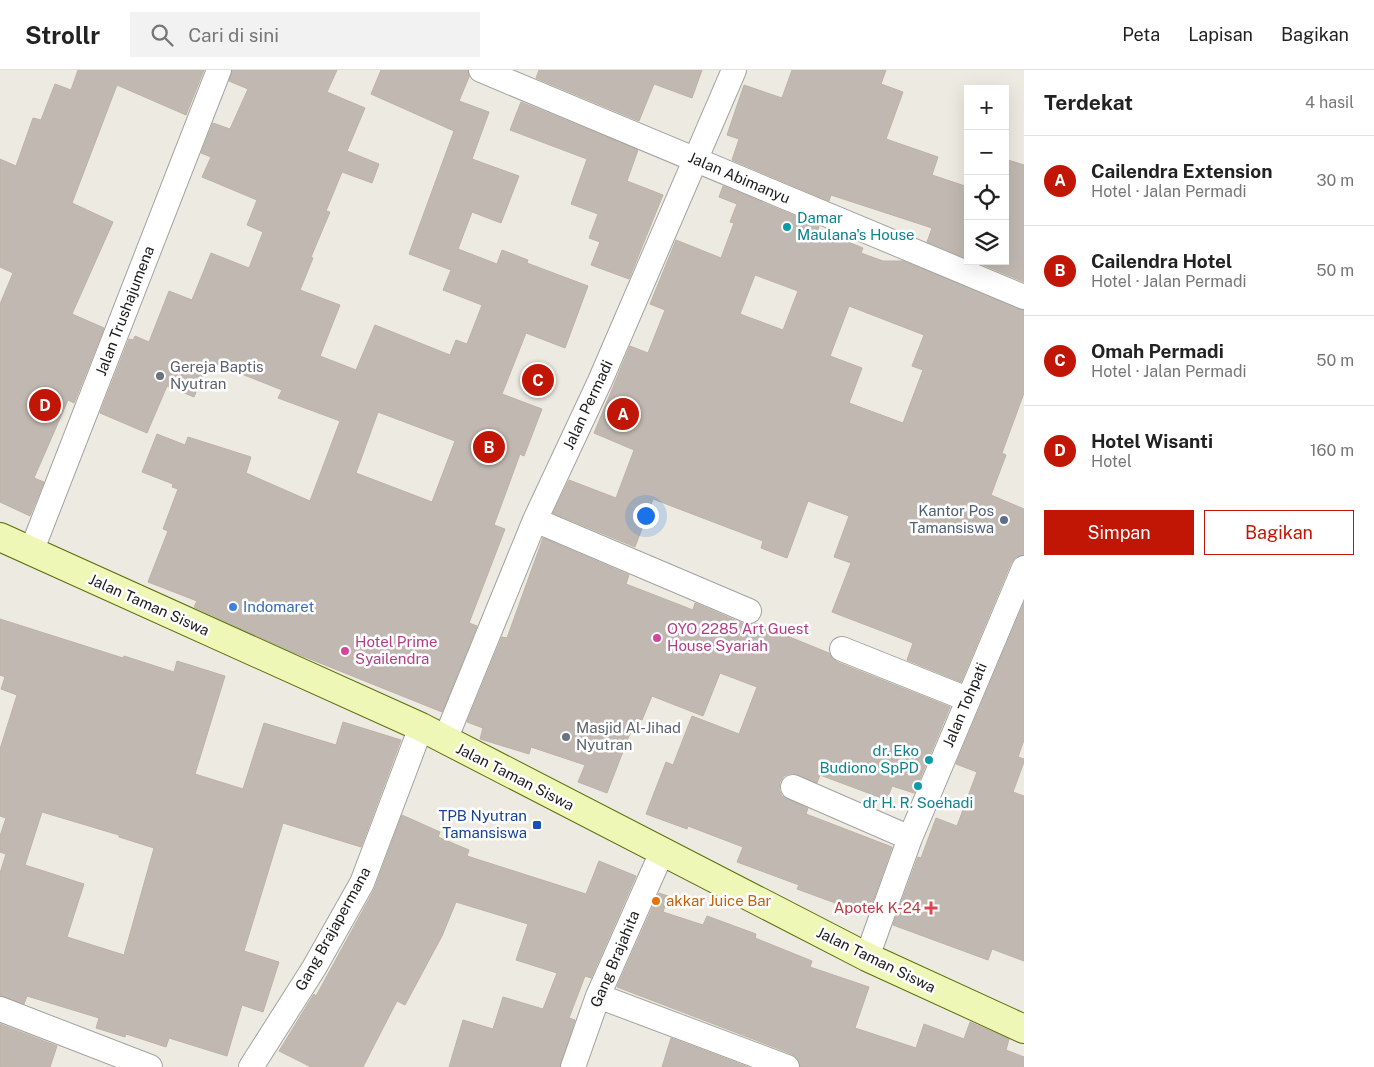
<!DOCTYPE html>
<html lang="id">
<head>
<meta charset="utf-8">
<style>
	:root { --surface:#fff; --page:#f2f2f2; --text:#222; --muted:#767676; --line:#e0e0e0; --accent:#c11605 }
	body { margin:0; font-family:"Public Sans",sans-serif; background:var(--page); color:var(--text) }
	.controls { position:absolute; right:15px; top:15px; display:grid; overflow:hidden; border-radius:0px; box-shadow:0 5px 20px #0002 }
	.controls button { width:45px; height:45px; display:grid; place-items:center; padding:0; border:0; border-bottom:1px solid var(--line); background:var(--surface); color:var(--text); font:25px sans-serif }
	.you { position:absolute; left:645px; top:445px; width:18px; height:18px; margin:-12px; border:4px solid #fff; border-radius:50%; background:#1a73e8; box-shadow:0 0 0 8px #1a73e833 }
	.badge { display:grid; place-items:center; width:32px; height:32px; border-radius:50%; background:var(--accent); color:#fff; font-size:16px; font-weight:700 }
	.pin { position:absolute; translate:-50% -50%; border:2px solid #fff; box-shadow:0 1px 5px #0006 }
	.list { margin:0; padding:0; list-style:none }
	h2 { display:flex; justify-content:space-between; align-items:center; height:65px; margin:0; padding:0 20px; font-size:21px }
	h2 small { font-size:16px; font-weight:400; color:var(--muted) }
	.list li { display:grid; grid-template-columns:32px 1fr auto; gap:15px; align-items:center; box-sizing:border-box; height:90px; padding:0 20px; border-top:1px solid var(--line) }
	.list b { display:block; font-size:19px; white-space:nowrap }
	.list p { margin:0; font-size:16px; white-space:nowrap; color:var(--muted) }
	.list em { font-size:16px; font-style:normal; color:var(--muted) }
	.actions { display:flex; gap:10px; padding:15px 20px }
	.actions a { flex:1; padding:11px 0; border:1px solid var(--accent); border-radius:0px; text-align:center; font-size:18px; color:var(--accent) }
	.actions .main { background:var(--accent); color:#fff }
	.icon { flex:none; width:28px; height:28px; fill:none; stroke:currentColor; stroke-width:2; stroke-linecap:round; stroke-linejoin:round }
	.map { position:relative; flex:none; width:1024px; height:997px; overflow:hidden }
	header { display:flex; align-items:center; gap:30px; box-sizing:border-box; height:70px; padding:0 25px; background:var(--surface); border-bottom:1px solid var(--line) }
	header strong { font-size:24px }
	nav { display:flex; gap:28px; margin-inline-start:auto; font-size:18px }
	.search { width:350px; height:45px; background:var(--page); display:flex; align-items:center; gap:12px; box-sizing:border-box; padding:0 18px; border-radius:0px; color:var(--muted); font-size:19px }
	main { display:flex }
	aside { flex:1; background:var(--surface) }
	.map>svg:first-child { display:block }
	.building { fill:#c1b9b1; stroke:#beb2a4; fill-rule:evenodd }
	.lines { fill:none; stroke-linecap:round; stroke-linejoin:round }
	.street-casing { stroke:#a2a2a2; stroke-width:26 }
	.secondary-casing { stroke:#596d07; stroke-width:30 }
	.street { stroke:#fff; stroke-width:24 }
	.secondary { stroke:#eef7b5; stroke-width:28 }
	.culture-dot { fill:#0f9aa8; stroke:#fff; stroke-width:2 }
	.worship-dot { fill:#6b7280; stroke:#fff; stroke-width:2 }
	.service-dot { fill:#5c6f8a; stroke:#fff; stroke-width:2 }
	.shop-dot { fill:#3f7fe0; stroke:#fff; stroke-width:2 }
	.hotel-dot { fill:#d1479c; stroke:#fff; stroke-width:2 }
	.transit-dot { fill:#1a4fb4; stroke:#fff; stroke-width:2 }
	.food-dot { fill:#e8710a; stroke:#fff; stroke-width:2 }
	.health-dot { fill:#e0444e; stroke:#fff; stroke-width:2 }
	.labels { text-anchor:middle; stroke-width:5; stroke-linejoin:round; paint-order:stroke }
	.street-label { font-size:15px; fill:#1b1b1b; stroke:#fff }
	.culture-label { font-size:15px; fill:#0d838f; stroke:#fff; text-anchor:start }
	.worship-label { font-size:15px; fill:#5b616d; stroke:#fff; text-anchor:start }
	.service-label { font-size:15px; fill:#4e5e75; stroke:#fff; text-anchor:end }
	.shop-label { font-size:15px; fill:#366cbe; stroke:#fff; text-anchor:start }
	.hotel-label { font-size:15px; fill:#b23c85; stroke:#fff; text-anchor:start }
	.transit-label { font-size:15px; fill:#164399; stroke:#fff; text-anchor:end }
	.food-label { font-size:15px; fill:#c56008; stroke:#fff; text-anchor:start }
	.health-label { font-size:15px; fill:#be3a42; stroke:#fff; text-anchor:end }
</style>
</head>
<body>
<header>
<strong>Strollr</strong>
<div class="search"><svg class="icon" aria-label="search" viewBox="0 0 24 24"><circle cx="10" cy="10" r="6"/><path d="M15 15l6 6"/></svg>Cari di sini</div>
<nav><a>Peta</a><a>Lapisan</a><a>Bagikan</a></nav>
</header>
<main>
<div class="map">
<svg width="1024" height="997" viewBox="0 0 1024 997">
	<rect width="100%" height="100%" fill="#edeae1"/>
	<path class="building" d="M78,0H204L186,45L117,15L72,133L113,152L72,244L104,258L74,333L68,330L34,408L44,412L30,446L0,432V234L13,203L0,197V89L16,96L33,48L41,50L55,14L71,20Z
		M232,0H337L327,22L365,38L347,81L379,94L372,113L342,102L326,141L330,142L311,187L313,188L300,220L340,235L320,286L356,300L375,255L450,285L456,270L467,274L482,235L443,220L451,200L409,184L454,61L371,24L381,0H468L469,7L459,31L489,42L472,89L519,106L501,153L472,142L458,179L497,194L502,180L528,190L527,193L588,216L565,278L526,263L502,324L542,339L524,386L520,384L494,455L505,459L469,553L477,556L442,642L285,579L194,537L197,531L148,512L168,461L163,459L178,419L172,417L173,414L142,402L157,364L185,375L188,367L251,387L246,403L310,431L340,351L278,328L282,320L209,291L194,327L167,316L147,363L100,343L129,269L133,270L135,266L149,272L169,221L192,230L211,183L249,198L263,162L247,155L257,130L202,107L211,87L201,83L213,53L230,59L248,19L229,11ZM378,342L455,371L432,432L356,403Z
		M539,0H702L692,28L654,14L639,51L536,8Z
		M792,0H886L881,14L903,22L886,69L938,87L932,105L968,117V189L927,172L932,158L831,125L829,131L732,90L739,69L727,65L744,15L782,28Z
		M521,32L638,80L627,111L663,125L629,209L591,195L600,172L589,168L598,144L571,134L587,89L510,60Z
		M1005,89L1024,95V212L974,191H1005Z
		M723,116L819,156L818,160L863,178L861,183L883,191H903L1024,240V323L1002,383L1006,385L991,425L1024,439V485L1016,487L1011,493L961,612L907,590L913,573L832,542L851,493L834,487L849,446L808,431L787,488L761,478L763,471L653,429L635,477L553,443L569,410L616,428L634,380L594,363L630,276L648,283L665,240L650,234L676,170L721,188L734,153L730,152L737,134L719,127ZM755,205L798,221L783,260L740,244ZM849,236L924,265L912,296L923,300L903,353L849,333L862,298L830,286Z
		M543,468L629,505L626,514L693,540L695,533L744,554L755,553L829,583L837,592L950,637L914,723L892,716L887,730L820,705L817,713L792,703L784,706L780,712L779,719L782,726L808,738L806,744L892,777L868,845L797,819L799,815L737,792L743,777L688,756L687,759L646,744L666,692L673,695L692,646L739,664L757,617L720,603L703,646L652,626L642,650L636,648L607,723L578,712L585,695L531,677L529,684L480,669L483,658L467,652L502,567L507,568Z
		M1024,533V670L1018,687L1024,689V692L1013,722L1024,726V891L992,879L988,890L893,855L918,787L921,788L936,748L957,756L977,702L956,694Z
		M0,549L123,588L124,586L174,602L177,591L225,606L195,704L243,719L264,653L336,675L343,652L401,670L361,777L283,753L244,881L279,892L263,942L242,935L227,986L169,968L166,977L126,964L125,967L96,958L99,948L27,926L24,934L0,926V803L6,784L0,782V766L6,748L0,746V679L17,625L1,619L5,607L0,605ZM42,742L119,765V767L154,778L124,885L67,867L84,814L25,795Z
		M402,745L440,762L438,767L469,780L467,786L586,824L599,791L636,806L591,908L585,906L569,948L575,950L560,997H449L463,950L493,959L503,927L543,939L557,903L516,890L528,854L456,832L442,866L405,935L397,931L363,997H311L279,981L314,924L316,926L374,820Z
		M659,823L668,826L663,842L703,855L707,846L756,864L755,868L812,891L810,897L869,917L855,958L916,978L924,954L964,969L970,952L1009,969L1006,980L1024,987V997H800L798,989L792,984L617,917Z
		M0,954L57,976L50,997H0Z
		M671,968L748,997H662Z"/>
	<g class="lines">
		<g class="street-casing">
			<path id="street" d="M481,0L1024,227
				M535,450L749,541
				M31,482L219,0
				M842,579L967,629
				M445,670L535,450L600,311L734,0
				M793,717L910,768
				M867,887L910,768L1024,498
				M598,926L787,997
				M0,939L150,997
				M251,997L314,898L362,813L421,657
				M573,997L598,926L662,782"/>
		</g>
		<g class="secondary-casing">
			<path id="secondary" d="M0,467L421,657L867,887L1024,959"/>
		</g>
		<use href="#street" class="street"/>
		<use href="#secondary" class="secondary"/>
	</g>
	<g class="culture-dot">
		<circle cx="787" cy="157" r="5"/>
		<circle cx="929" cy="690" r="5"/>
		<circle cx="918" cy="716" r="5"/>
	</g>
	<g class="worship-dot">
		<circle cx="160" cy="306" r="5"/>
		<circle cx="566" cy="667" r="5"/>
	</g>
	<circle class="service-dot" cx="1004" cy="450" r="5"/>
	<circle class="shop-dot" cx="233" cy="537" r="5"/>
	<g class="hotel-dot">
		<circle cx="657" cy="568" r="5"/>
		<circle cx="345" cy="581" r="5"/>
	</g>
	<rect class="transit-dot" x="532" y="750" width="10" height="10" rx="2.5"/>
	<circle class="food-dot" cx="656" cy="831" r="5"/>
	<path class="health-dot" d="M928.5 830.5h5v5h5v5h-5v5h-5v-5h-5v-5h5z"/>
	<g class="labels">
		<g class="street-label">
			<text transform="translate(739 108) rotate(23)" y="5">Jalan Abimanyu</text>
			<text transform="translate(125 241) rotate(-69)" y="5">Jalan Trushajumena</text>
			<text transform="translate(588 335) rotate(-65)" y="5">Jalan Permadi</text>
			<text transform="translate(149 535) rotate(24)" y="5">Jalan Taman Siswa</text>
			<text transform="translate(965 635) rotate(-67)" y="5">Jalan Tohpati</text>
			<text transform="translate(515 707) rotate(27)" y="5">Jalan Taman Siswa</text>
			<text transform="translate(333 859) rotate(-61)" y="5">Gang Brajapermana</text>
			<text transform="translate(615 889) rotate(-67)" y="5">Gang Brajahita</text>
			<text transform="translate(876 890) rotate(26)" y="5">Jalan Taman Siswa</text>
		</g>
		<g class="culture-label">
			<text x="797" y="153">Damar<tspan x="797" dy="17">Maulana's House</tspan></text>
			<text x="919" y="686" text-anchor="end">dr. Eko<tspan x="919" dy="17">Budiono SpPD</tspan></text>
			<text x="918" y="738" text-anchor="middle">dr H. R. Soehadi</text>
		</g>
		<g class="worship-label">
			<text x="170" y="302">Gereja Baptis<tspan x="170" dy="17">Nyutran</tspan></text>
			<text x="576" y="663">Masjid Al-Jihad<tspan x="576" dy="17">Nyutran</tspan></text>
		</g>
		<g class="service-label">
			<text x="994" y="446">Kantor Pos<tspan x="994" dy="17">Tamansiswa</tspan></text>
		</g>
		<g class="shop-label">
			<text x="243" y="542">Indomaret</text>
		</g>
		<g class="hotel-label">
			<text x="667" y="564">OYO 2285 Art Guest<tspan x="667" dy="17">House Syariah</tspan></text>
			<text x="355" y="577">Hotel Prime<tspan x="355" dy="17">Syailendra</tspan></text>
		</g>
		<g class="transit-label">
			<text x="527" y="751">TPB Nyutran<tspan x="527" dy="17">Tamansiswa</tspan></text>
		</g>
		<g class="food-label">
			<text x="666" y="836">akkar Juice Bar</text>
		</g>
		<g class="health-label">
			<text x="921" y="843">Apotek K-24</text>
		</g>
	</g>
</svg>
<div class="controls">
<button>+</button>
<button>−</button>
<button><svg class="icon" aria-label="locate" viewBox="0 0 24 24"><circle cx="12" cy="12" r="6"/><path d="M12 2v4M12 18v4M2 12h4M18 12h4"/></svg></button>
<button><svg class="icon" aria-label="layers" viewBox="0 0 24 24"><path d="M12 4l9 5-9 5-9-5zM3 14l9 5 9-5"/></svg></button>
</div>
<div class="you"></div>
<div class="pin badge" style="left:623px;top:344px">A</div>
<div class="pin badge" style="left:489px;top:377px">B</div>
<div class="pin badge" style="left:538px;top:310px">C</div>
<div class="pin badge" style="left:45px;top:335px">D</div>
</div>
<aside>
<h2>Terdekat<small>4 hasil</small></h2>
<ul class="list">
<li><span class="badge">A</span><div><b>Cailendra Extension</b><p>Hotel · Jalan Permadi</p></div><em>30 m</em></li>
<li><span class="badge">B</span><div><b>Cailendra Hotel</b><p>Hotel · Jalan Permadi</p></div><em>50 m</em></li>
<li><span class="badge">C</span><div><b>Omah Permadi</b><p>Hotel · Jalan Permadi</p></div><em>50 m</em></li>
<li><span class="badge">D</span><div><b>Hotel Wisanti</b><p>Hotel</p></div><em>160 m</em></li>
</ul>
<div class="actions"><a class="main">Simpan</a><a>Bagikan</a></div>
</aside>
</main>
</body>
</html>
